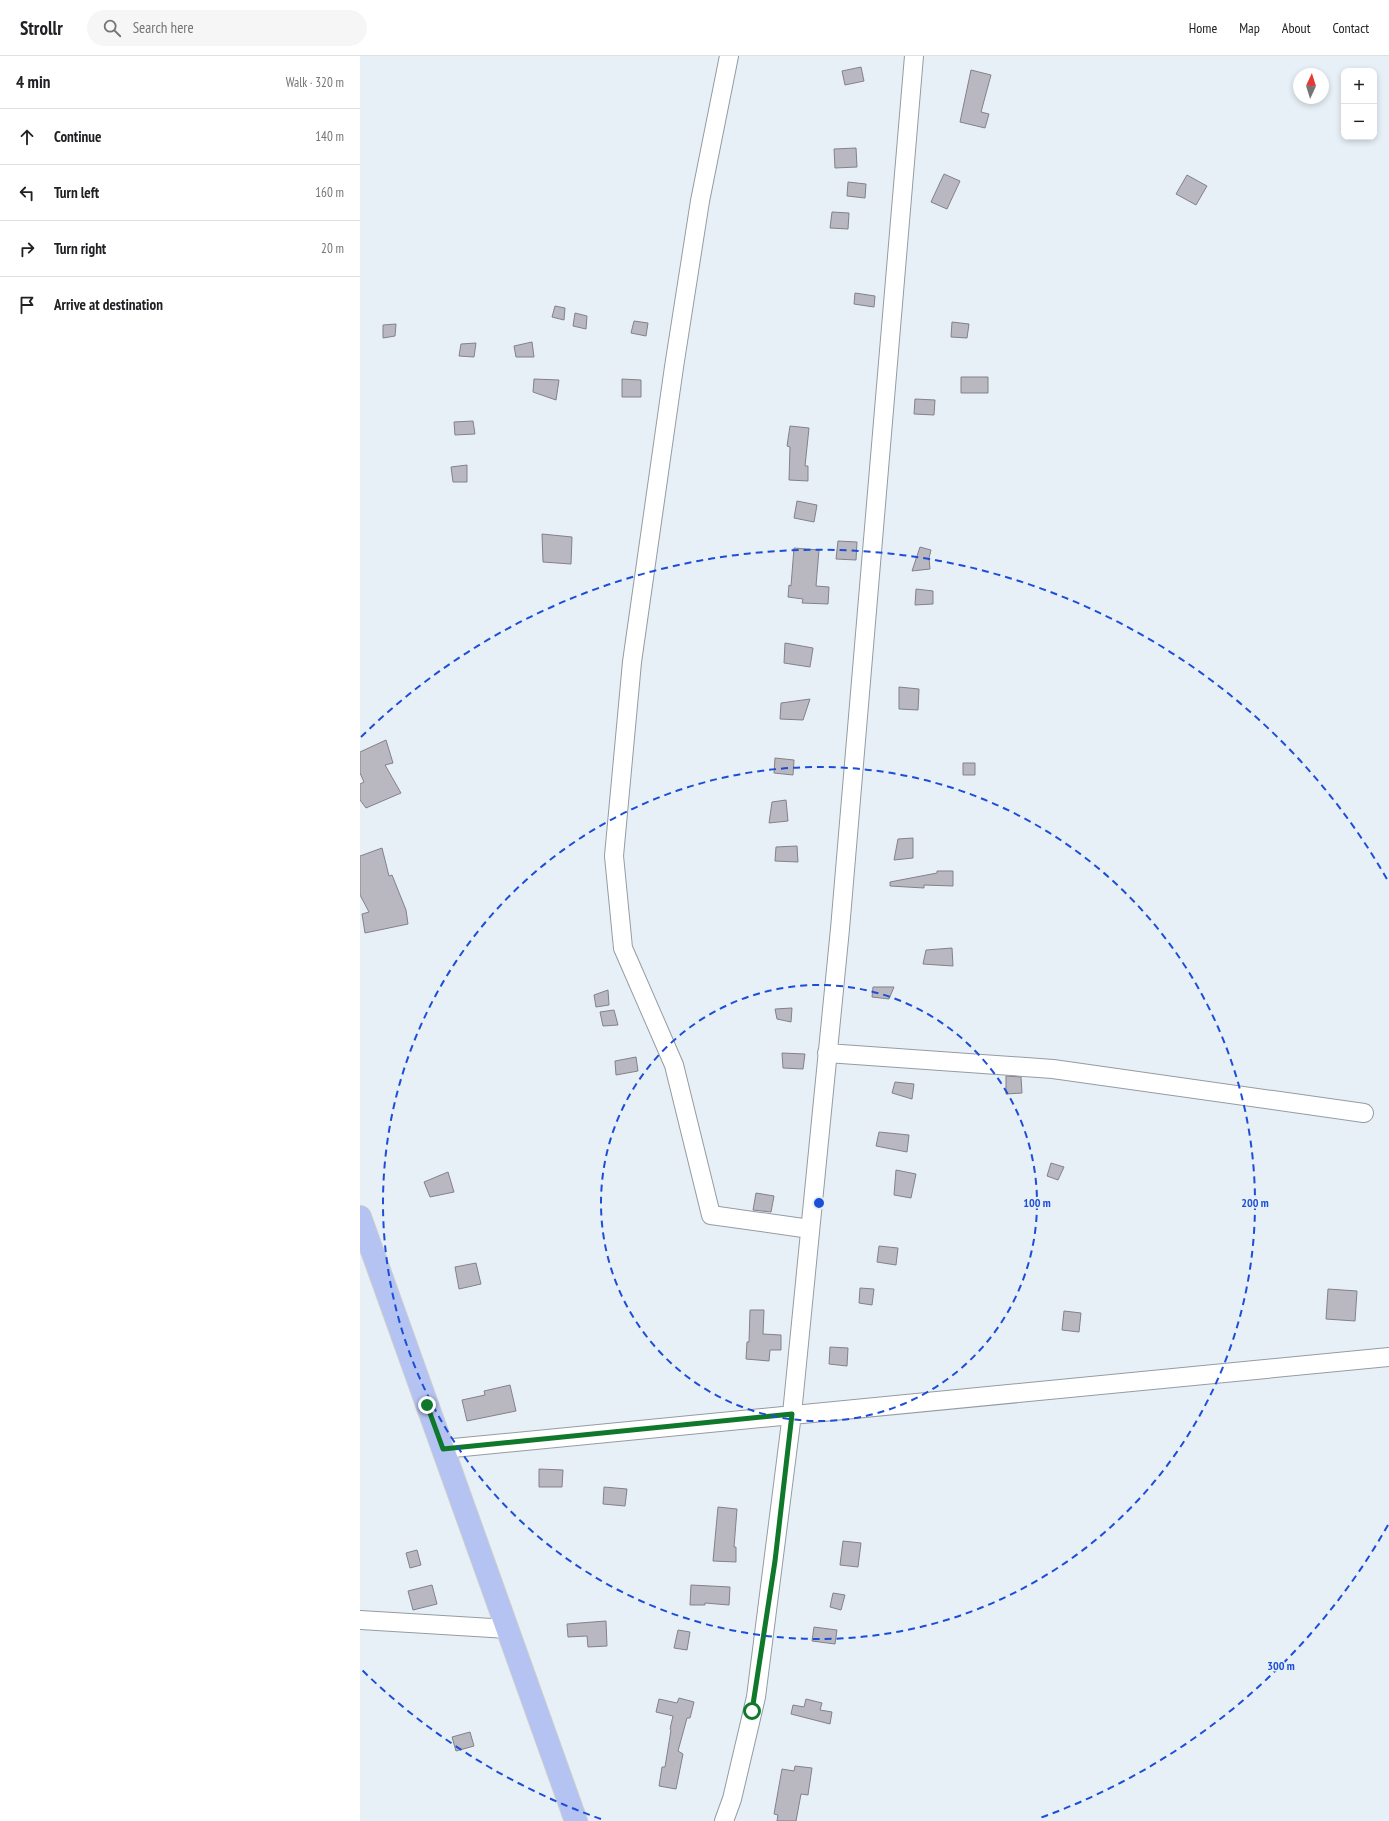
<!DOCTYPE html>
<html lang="en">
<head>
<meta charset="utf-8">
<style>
	:root { --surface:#fff; --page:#f6f6f6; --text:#202124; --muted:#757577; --line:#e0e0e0 }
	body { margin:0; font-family:"PT Sans Narrow",sans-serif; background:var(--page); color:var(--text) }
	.controls { position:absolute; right:12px; top:12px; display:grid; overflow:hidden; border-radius:8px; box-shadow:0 2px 6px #0003 }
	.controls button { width:36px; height:36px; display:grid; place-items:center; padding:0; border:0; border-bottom:1px solid var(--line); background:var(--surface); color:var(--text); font:20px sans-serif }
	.compass { position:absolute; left:933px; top:12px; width:36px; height:36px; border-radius:50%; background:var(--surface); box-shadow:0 2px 6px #0003; rotate:4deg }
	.stop { position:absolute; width:12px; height:12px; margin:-9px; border:3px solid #0f782b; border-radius:50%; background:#fff }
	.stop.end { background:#0f782b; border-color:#fff; box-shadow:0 1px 4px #0008 }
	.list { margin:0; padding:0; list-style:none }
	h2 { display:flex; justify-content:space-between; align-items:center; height:52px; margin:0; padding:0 16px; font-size:17px }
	h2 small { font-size:13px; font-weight:400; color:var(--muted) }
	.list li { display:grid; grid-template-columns:26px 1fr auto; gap:12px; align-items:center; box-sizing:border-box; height:56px; padding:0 16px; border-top:1px solid var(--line) }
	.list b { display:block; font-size:15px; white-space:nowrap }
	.list em { font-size:13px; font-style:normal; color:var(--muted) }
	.icon { flex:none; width:22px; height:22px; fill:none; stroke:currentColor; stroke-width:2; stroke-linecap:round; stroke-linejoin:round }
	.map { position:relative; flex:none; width:1029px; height:1765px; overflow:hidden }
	header { display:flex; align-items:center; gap:24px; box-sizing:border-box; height:56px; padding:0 20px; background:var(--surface); border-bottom:1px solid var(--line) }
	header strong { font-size:19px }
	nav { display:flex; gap:22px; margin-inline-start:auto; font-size:14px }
	.search { width:280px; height:36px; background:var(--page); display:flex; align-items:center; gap:10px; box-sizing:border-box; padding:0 14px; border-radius:22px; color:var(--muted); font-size:15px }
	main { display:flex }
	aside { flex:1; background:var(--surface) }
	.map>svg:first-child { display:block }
	.building { fill:#b9b7c0; stroke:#83818a }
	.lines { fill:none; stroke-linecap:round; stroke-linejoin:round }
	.minor-casing { stroke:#949ca3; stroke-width:20 }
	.major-casing { stroke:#cdcece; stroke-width:24 }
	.minor { stroke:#fff; stroke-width:18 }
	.major { stroke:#b4c3f1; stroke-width:22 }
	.route { stroke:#0f782b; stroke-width:5 }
	.ring { fill:none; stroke:#1d4ed8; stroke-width:2; stroke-dasharray:7 5 }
	.centre { fill:#1d4ed8; stroke:#e7f0f7; stroke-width:2 }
	.ring-label { font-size:12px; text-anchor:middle; font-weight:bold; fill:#1d4ed8; stroke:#e7f0f7; stroke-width:3; stroke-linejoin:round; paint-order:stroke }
</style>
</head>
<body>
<header>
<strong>Strollr</strong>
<div class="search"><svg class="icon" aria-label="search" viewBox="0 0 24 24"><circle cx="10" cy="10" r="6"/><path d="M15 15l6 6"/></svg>Search here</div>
<nav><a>Home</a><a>Map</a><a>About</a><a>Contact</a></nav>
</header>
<main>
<aside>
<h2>4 min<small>Walk · 320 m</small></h2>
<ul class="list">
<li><svg class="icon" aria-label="ahead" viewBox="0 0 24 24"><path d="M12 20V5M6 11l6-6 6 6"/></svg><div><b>Continue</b></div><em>140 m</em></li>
<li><svg class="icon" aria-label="left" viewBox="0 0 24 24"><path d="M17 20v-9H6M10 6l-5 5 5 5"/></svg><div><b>Turn left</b></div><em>160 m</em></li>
<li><svg class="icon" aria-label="right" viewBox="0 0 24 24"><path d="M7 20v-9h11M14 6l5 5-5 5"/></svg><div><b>Turn right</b></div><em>20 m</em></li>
<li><svg class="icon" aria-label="arrive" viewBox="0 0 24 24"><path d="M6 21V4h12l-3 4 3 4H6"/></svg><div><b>Arrive at destination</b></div></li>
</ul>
</aside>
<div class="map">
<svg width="1029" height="1765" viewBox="0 0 1029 1765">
	<rect width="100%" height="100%" fill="#e7f0f7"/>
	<path class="building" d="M501,11L504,25L485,29L482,15Z
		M611,14L631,19L621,56L629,58L625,72L600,66Z
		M496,92L497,111L475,112L474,93Z
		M584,118L600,125L587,153L571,146Z
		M827,119L847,130L836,149L816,138Z
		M488,126L506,128L505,142L487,140Z
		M472,156L489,157L488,173L470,172Z
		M495,237L515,240L514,251L494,248Z
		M195,250L205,252L204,264L192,261Z
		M215,257L227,260L226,273L213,270Z
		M274,265L288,267L286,280L271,277Z
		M592,266L609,268L607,282L591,281Z
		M36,268L35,280L23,282V269Z
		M172,286L174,301H156L154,290Z
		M116,287L114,301L99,300L101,288Z
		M601,321H628V337H601Z
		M174,323L199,324L196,344L173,336Z
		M262,323L281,324V341H262Z
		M555,343L575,344L574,359L554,358Z
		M113,365L115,378L95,379L94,366Z
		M430,370L449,372L445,410H448V425L429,424L430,391L427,390Z
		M107,409V426H93L91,411Z
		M437,445L457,449L454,466L434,462Z
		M182,478L212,481L211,508L183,506Z
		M478,485L497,486L496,504L476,503Z
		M560,491L571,494L569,502L570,513L552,515Z
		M434,492L459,494L456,530L469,531L468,548L442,547L443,543L428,541L429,529L431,530Z
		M556,533L573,535V548L555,549Z
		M425,587L453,592L450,611L424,607Z
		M539,631L559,633L558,654L539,653Z
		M450,643L443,664L420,663L421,647Z
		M26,684L33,707L25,709L41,737L6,752L0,744V728L4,726L0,717V696Z
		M415,702L434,704L433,719L414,717Z
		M603,707H615V719H603Z
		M426,744L428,765L409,767L412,746Z
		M553,782V802L534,804L538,783Z
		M437,790L438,806L415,805L416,791Z
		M22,792L29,820L32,819L46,854L48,868L5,877L2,858L9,856L0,839V800Z
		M577,815H593V830L564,829V832L530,830V826L577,817Z
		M592,892L593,910L563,908L566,894Z
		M513,931H534L529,943L512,941Z
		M248,934L249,949L236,951L234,939Z
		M432,952L431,966L417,963L415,953Z
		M254,954L258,969L243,970L240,956Z
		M422,997L445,998L443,1013L423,1012Z
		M276,1001L278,1015L256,1019L255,1005Z
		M646,1020L661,1021L662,1037L646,1038Z
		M535,1026L554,1028L552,1043L532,1037Z
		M519,1076L549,1079L547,1096L516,1090Z
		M691,1107L704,1111L698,1124L687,1120Z
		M536,1114L556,1118L551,1142L534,1139Z
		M88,1116L94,1136L70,1141L64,1126Z
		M396,1137L414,1140L411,1156L393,1154Z
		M519,1190L538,1192L536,1209L517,1206Z
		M116,1207L121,1228L99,1233L95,1211Z
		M500,1232L514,1233L512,1249L499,1247Z
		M968,1233L997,1235L995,1265L966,1263Z
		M390,1254H404L403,1278L421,1279V1294H410L409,1305L386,1303L387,1286H389Z
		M704,1255L721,1257L719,1276L702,1274Z
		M470,1291L488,1292L487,1310L469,1308Z
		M150,1329L156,1355L107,1365L102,1344L125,1339L124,1335Z
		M179,1413L203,1414L202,1431H179Z
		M244,1431L267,1433L265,1450L243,1448Z
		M358,1451L377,1453L374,1491H376V1506L353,1505Z
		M483,1485L501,1487L498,1511L480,1509Z
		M57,1494L61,1509L50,1512L46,1497Z
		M72,1529L77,1548L53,1554L48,1535Z
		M331,1529L370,1531L369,1549L345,1547V1549H330Z
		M473,1537L485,1539L481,1554L470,1551Z
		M246,1565L247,1590L228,1591L227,1580L208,1581L207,1568Z
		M454,1571L477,1574L475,1588L452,1585Z
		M318,1574L330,1576L327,1594L314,1592Z
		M319,1642L334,1646L330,1662H327L318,1695L323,1698L316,1733L299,1730L302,1711H305L311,1674L310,1673L313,1660L296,1656L299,1643L317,1647Z
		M446,1643L462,1647L460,1654L472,1656L470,1668L431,1658L433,1649L444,1651Z
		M110,1676L114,1690L96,1695L92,1681Z
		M435,1710L452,1712L448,1739L441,1738L436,1765H417L418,1759L414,1758L422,1713L434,1715Z"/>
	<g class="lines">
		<g class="minor-casing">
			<path id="minor" d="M369,0L340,145L314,311L272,606L254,800L263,892L314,1009L351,1159L450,1173
				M467,997L693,1013L1004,1057
				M83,1393L1029,1301
				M0,1564L148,1573
				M364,1765L372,1743L396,1641L432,1358L480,873L554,0"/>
		</g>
		<g class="major-casing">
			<path id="major" d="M0,1161L216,1765"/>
		</g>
		<use href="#minor" class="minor"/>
		<use href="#major" class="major"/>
	</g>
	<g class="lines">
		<path class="route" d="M67,1349L83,1393L432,1358L415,1505L392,1655"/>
	</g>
	<g class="ring">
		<circle cx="459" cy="1147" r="218"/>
		<circle cx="459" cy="1147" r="436"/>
		<path d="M1028 1469A654 654 0 0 1 677 1763M241 1763A654 654 0 0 1 1 1613M1 681A654 654 0 0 1 1028 825"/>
	</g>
	<circle cx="459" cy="1147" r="6" class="centre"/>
	<g class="ring-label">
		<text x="677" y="1151">100 m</text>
		<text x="895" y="1151">200 m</text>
		<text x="921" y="1614">300 m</text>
	</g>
</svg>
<div class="controls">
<button>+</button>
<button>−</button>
</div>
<svg class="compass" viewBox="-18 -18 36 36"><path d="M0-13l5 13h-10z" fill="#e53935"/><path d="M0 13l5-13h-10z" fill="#757577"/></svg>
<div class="stop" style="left:392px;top:1655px"></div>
<div class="stop end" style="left:67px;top:1349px"></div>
</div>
</main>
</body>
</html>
